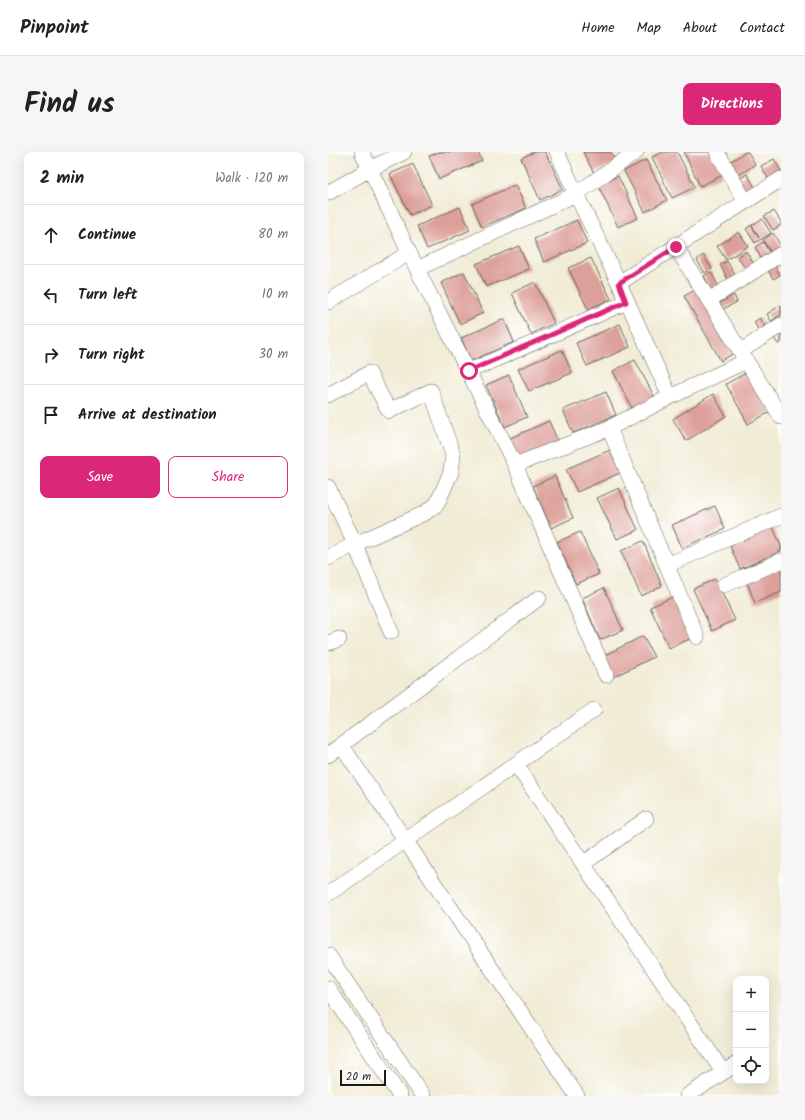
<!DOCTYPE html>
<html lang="en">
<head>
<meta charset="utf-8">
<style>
	:root { --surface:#fff; --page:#f6f6f6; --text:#222; --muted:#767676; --line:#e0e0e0; --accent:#db2777 }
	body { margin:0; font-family:Kalam,sans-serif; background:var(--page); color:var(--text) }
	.controls { position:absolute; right:12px; bottom:12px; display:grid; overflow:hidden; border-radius:8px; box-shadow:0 4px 16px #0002 }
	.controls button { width:36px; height:36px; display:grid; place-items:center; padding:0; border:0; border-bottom:1px solid var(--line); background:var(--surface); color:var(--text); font:20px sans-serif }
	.scale { position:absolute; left:12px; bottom:10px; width:46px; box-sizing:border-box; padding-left:4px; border:2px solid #1c1c1c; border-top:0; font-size:11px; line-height:14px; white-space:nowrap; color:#1c1c1c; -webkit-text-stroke:3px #fff; paint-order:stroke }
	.stop { position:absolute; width:12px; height:12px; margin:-9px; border:3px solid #db2777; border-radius:50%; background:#fff }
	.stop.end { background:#db2777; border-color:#fff; box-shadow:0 1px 4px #0008 }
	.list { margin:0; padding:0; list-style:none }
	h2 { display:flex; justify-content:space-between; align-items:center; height:52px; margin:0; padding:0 16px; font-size:17px }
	h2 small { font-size:13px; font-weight:400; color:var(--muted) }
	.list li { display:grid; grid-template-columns:26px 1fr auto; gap:12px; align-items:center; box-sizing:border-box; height:60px; padding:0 16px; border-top:1px solid var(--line) }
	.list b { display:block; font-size:15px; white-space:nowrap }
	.list em { font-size:13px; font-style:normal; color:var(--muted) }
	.actions { display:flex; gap:8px; padding:12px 16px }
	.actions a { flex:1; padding:9px 0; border:1px solid var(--accent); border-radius:8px; text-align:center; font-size:14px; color:var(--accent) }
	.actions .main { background:var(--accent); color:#fff }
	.icon { flex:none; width:22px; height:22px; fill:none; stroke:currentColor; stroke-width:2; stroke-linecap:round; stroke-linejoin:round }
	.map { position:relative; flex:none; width:453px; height:944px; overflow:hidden; border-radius:8px }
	header { display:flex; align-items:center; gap:24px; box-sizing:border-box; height:56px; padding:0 20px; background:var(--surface); border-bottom:1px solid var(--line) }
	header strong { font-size:19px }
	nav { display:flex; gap:22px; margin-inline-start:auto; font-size:14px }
	.intro { display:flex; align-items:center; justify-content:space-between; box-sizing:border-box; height:96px; padding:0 24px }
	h1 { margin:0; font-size:28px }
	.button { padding:10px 18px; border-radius:8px; background:var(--accent); color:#fff; font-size:14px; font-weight:700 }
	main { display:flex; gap:24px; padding:0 24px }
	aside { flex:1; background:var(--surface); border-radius:8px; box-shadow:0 4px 16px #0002 }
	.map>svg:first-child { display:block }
	.building { fill:#dd9f99 }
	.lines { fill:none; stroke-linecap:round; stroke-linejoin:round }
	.minor-casing { stroke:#67655d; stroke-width:16 }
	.minor { stroke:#fff; stroke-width:15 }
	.route { stroke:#db2777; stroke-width:5 }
</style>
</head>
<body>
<header>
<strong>Pinpoint</strong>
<nav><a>Home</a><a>Map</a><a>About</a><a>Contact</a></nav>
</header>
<div class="intro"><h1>Find us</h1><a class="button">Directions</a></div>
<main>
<aside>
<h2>2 min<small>Walk · 120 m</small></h2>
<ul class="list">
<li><svg class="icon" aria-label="ahead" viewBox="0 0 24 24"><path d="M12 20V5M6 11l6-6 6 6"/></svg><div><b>Continue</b></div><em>80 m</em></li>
<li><svg class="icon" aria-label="left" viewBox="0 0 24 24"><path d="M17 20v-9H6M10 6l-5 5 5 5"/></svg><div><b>Turn left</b></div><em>10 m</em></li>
<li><svg class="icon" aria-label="right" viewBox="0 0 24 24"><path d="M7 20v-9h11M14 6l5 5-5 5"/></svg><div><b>Turn right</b></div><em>30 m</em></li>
<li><svg class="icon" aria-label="arrive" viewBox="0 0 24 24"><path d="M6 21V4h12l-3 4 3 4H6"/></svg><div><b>Arrive at destination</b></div></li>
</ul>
<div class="actions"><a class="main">Save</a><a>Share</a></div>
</aside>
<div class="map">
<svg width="453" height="944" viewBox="0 0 453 944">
	<rect width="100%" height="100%" fill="#fff"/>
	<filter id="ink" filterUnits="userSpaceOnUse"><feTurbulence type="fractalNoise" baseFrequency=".025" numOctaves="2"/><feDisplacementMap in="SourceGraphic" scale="8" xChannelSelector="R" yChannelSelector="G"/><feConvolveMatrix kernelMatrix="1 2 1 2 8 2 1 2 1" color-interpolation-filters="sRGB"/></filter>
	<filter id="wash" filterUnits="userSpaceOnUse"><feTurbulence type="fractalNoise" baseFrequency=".012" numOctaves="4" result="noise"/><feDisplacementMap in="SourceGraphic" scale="16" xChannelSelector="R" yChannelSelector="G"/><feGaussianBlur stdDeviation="0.9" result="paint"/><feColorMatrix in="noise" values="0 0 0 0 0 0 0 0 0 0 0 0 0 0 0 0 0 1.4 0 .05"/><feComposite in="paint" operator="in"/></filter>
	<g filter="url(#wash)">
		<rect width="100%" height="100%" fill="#f1ecd5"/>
		<g id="blocks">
			<path class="building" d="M111,0H150L154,9L111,27L101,4Z
				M206,0H217L235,37L212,48L193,6Z
				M255,0H283L288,10L266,21Z
				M335,0H349L367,35L344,46L324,5Z
				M356,0H384L395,23L372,34Z
				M418,0H420L427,12L407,26L398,12Z
				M446,7L453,19V21L441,28L433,14Z
				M318,8L339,48L317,60L296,19Z
				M85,12L104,53L82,63L62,22Z
				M419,22L428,37L415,44L407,30Z
				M290,24L310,66L290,75L270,33Z
				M187,33L198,56L154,75L144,52Z
				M132,55L142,78L99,97L89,74Z
				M446,59L453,70V73L445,78L436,64Z
				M434,67L443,81L427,91L418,77L423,73L431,86L424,73Z
				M249,68L259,91L216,110L206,87Z
				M411,80L420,94L398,108L389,94Z
				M445,81L453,94V98L445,103L435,88Z
				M435,90L443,103L434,108L427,95Z
				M191,94L201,117L158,135L148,112Z
				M418,99L426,112L418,118L410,105Z
				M375,103L384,117L377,121L369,108Z
				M263,106L283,147L260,157L240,116Z
				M399,109L408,125L401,129L392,113Z
				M446,112L452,123L445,127L439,116Z
				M136,120L155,161L132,172L113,131Z
				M383,120L391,135L384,139L376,124Z
				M207,130L226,171L203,182L184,141Z
				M371,136L408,200L393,209L356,144Z
				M406,143L409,150L393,158L390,152Z
				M453,153V163L443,169L439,162Z
				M432,166L437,175L431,179L426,170Z
				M176,167L186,190L143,209L133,186Z
				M292,172L302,195L259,214L248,191Z
				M453,182V191L450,192L446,186Z
				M234,198L244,221L201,239L190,217Z
				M307,208L328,248L306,260L285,219Z
				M419,220L442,260L420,272L398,232Z
				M181,223L199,265L177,275L158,233Z
				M278,240L288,263L245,281L235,258Z
				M385,242L398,264L358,289L345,267Z
				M221,269L231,292L188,311L178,288Z
				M282,298L292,321L249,340L238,317Z
				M227,324L245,366L223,376L205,334Z
				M291,336L310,378L289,387L269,346Z
				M387,354L397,377L354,396L344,373Z
				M445,375L453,394V399L412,417L402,394Z
				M252,380L271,422L248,432L229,390Z
				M315,389L334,434L313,444L293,399Z
				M453,413V440L427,451L418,428Z
				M387,427L407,468L384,479L365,437Z
				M276,436L295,478L272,488L254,446Z
				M345,445L364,486L341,496L322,455Z
				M315,484L326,505L283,526L273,505Z"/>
		</g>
	</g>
	<g filter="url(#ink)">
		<use href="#blocks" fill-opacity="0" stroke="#67655d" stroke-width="1"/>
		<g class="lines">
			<g class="minor-casing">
				<path id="minor" d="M34,0L89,117L187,313L278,523
					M229,0L248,42L291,131L342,245
					M389,0L417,49
					M0,41L42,17L76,0
					M348,95L453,265
					M89,117L248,42L308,0
					M291,131L453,27
					M381,148L453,102
					M0,150L81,101
					M413,199L453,173
					M141,219L299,150
					M0,243L41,221L61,259L103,239L125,303L123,320L109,352L97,361L27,392L0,335
					M281,276L369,485
					M187,313L281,276L342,245L418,209
					M0,406L27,392L63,480
					M339,413L453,364
					M396,433L453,409
					M0,491L11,487
					M14,594L249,944
					M0,603L211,446
					M188,612L395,920
					M255,712L318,667
					M0,742L266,558
					M0,803L95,944
					M0,836L72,944
					M359,944L408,912"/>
			</g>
			<use href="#minor" class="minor"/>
		</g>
	</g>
	<g class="lines" filter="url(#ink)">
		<path class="route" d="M141,219L298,150L291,131L348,95"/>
	</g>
</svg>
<div class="controls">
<button>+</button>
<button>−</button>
<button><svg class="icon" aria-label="locate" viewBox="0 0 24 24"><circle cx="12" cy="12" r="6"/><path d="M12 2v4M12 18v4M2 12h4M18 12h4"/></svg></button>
</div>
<div class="scale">20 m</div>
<div class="stop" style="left:141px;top:219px"></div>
<div class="stop end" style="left:348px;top:95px"></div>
</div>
</main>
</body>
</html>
